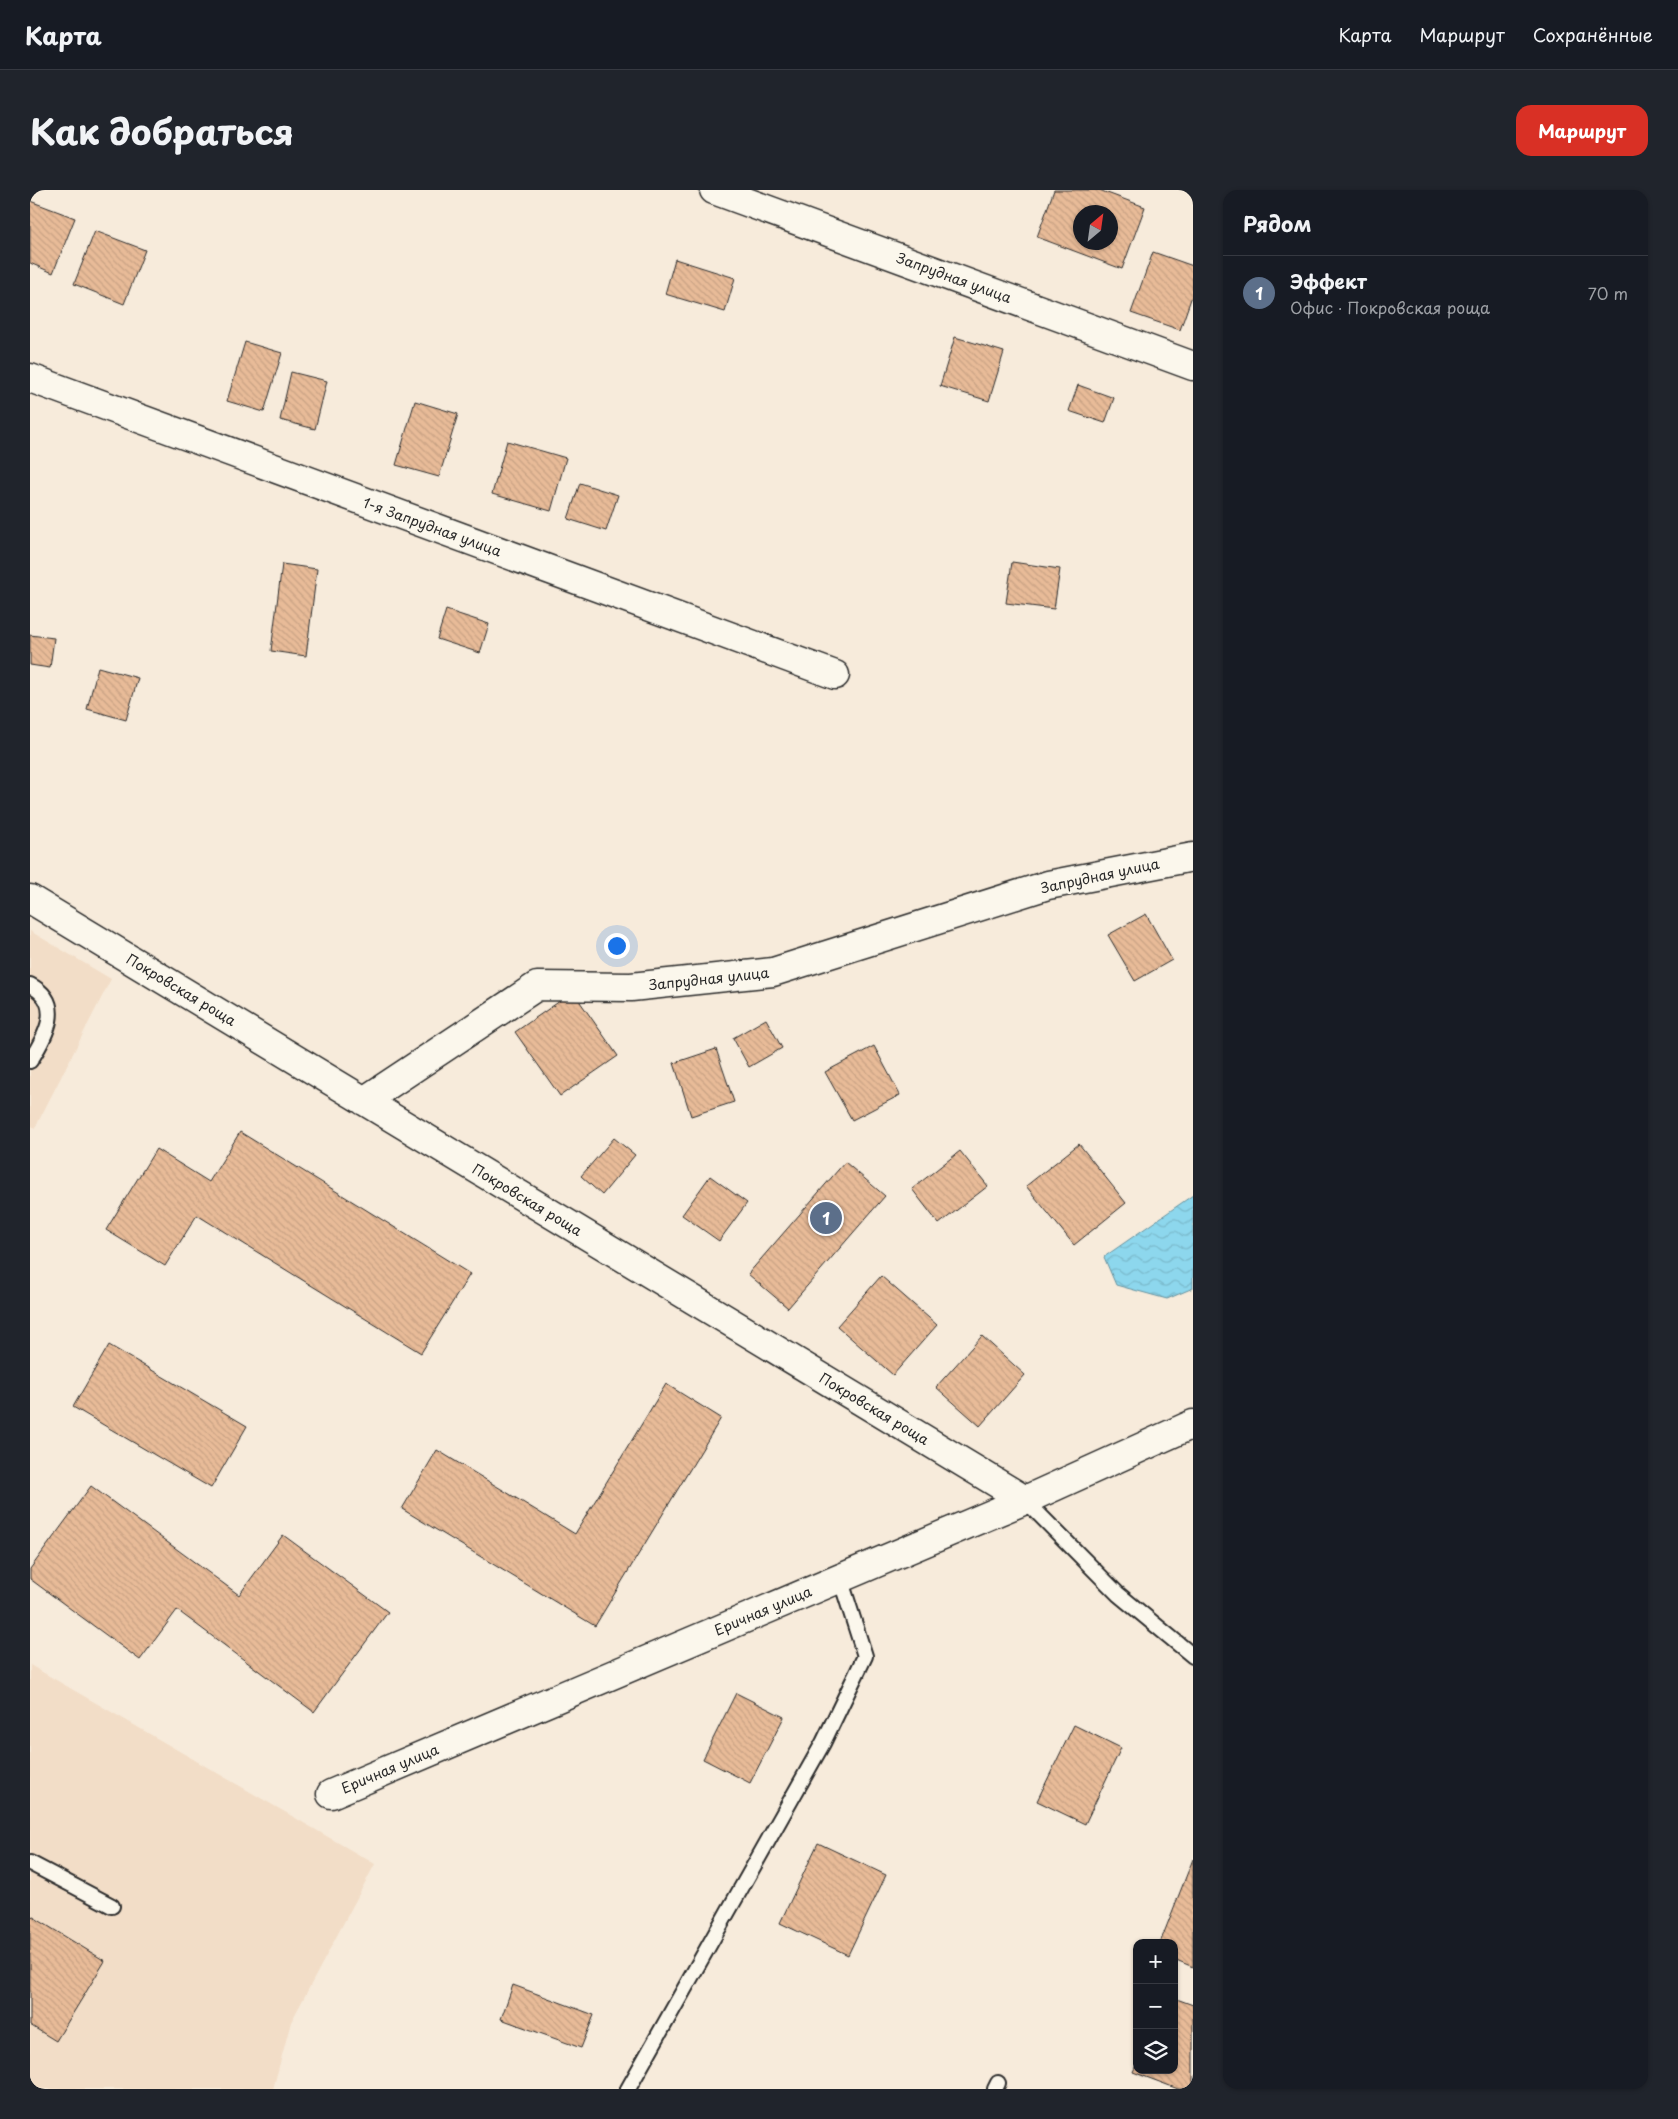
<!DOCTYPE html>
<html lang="ru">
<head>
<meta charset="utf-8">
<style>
	:root { --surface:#171b24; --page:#20242c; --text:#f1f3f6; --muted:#9ea1a6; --line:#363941; --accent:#d93025 }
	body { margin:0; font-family:"Playpen Sans",sans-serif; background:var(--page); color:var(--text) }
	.controls { position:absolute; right:15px; bottom:15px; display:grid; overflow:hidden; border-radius:10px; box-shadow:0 1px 4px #0004 }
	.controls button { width:45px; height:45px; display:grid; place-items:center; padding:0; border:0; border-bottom:1px solid var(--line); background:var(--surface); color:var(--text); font:25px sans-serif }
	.compass { position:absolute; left:1043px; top:15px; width:45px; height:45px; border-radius:50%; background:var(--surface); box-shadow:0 1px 4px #0004; rotate:29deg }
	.you { position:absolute; left:586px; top:755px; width:18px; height:18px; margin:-12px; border:4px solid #fff; border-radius:50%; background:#1a73e8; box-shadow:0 0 0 8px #1a73e833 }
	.badge { display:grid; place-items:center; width:32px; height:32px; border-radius:50%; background:var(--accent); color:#fff; font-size:16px; font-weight:700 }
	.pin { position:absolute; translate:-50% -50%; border:2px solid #fff; box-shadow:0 1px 5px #0006 }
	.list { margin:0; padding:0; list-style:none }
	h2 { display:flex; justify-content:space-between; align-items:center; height:65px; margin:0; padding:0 20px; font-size:21px }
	h2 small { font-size:16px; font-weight:400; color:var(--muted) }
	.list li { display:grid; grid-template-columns:32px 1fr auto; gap:15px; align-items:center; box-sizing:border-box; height:75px; padding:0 20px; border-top:1px solid var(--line) }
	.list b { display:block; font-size:19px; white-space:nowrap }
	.list p { margin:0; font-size:16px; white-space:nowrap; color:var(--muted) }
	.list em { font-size:16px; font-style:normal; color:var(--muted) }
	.icon { flex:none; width:28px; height:28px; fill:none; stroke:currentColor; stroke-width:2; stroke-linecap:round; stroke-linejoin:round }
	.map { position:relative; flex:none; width:1163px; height:1899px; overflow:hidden; border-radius:15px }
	header { display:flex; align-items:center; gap:30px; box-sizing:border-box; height:70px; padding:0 25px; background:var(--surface); border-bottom:1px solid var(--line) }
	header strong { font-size:24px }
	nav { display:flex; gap:28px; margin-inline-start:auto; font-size:18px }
	.intro { display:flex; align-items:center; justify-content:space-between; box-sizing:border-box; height:120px; padding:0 30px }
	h1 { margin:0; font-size:35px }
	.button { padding:12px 22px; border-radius:15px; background:var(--accent); color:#fff; font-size:18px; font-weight:700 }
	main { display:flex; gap:30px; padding:0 30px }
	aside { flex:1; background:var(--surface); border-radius:15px; box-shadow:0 1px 4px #0004 }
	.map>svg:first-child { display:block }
	.built { fill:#f2ddc7 }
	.water { fill:url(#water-waves); stroke:#66929f }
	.building { fill:url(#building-back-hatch); stroke:#2b2b2b; fill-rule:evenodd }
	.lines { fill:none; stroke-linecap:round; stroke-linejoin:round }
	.service-casing { stroke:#2b2b2b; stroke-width:18 }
	.minor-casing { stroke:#2b2b2b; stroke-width:31 }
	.service { stroke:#fbf7ec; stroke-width:14 }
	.minor { stroke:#fbf7ec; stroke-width:28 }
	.labels { text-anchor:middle; stroke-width:5; stroke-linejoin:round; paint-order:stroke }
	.street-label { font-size:14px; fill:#2b2b2b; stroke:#fbf7ec }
</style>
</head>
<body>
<header>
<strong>Карта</strong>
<nav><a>Карта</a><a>Маршрут</a><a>Сохранённые</a></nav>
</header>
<div class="intro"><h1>Как добраться</h1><a class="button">Маршрут</a></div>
<main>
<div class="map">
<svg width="1163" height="1899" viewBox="0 0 1163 1899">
	<defs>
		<pattern id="water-waves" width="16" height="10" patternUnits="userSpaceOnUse" patternTransform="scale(1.25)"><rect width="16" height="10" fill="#8dd7ed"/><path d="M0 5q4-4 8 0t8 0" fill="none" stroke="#7ab9cb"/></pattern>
		<pattern id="building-back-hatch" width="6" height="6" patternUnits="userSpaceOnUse" patternTransform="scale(1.25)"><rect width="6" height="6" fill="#e8bb98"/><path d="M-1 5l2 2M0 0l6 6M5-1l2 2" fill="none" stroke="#c7a183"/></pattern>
	</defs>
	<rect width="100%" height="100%" fill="#f7ebdb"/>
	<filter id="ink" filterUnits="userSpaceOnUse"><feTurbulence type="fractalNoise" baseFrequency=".02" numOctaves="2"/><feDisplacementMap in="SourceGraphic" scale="10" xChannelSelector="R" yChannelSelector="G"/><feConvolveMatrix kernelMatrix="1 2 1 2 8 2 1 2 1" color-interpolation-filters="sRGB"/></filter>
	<g filter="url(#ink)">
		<path class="built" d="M0,741L81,789L5,938L0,935Z
			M0,1475L345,1674L261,1832L243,1899H0Z"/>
		<path class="water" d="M1163,1005V1098L1137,1109L1086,1095L1074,1067Z"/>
		<path class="building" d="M1024,0H1069L1115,17L1092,79L1007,47ZM1050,22H1080V52H1050Z
			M0,11L45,28L23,83L0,73Z
			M65,41L115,60L94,114L44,94Z
			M1123,62L1163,76V103L1150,140L1101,123Z
			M645,69L705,88L695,122L635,104Z
			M925,147L974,162L959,211L910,196Z
			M215,152L252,163L234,222L197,211Z
			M261,182L297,191L285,239L250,230Z
			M1048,195L1084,208L1075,233L1039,221Z
			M385,211L428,224L409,287L366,275Z
			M477,251L536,268L521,321L462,304Z
			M550,293L588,305L576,341L538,329Z
			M982,372L1030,379L1024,419L976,413Z
			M252,374L287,379L276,466L241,461Z
			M416,420L459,434L450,463L407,449Z
			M0,445L24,448L20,478L0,475Z
			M68,477L108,488L96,530L57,519Z
			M1116,724L1142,770L1105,791L1078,745Z
			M543,802L588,866L530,906L485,842Z
			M736,829L752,858L719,877L703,848Z
			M844,856L870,905L822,930L795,882Z
			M686,859L704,912L661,926L644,873Z
			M210,942L440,1084L391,1163L167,1025L135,1076L76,1040L126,959L179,992Z
			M584,948L605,965L572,1005L551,986Z
			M1049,954L1096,1013L1044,1055L996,996Z
			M930,961L958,996L909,1034L882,999Z
			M815,972L855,1006L758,1118L718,1084Z
			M680,986L717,1013L689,1051L652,1025Z
			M851,1086L907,1135L863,1185L807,1136Z
			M952,1146L995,1185L950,1236L906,1197Z
			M79,1155L217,1236L181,1298L43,1217Z
			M636,1194L691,1228L565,1436L372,1319L407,1260L545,1344Z
			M61,1296L209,1405L253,1345L358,1422L284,1522L147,1420L110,1470L0,1389V1379Z
			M706,1503L754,1527L720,1593L673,1569Z
			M1044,1535L1091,1558L1055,1634L1007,1611Z
			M788,1653L856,1685L818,1765L750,1733Z
			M1163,1669V1777L1144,1769V1753H1130Z
			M0,1725L75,1771L26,1851L0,1835Z
			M483,1795L564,1825L551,1858L471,1829Z
			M1144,1808L1163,1815V1899H1148L1103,1882L1107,1873V1880H1144Z"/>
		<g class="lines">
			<g class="service-casing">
				<path id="service" d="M0,795C35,813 16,846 0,871
					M995,1310L1088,1404L1163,1466
					M0,1673L82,1716
					M598,1899L793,1553L835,1466L810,1388
					M965,1899L968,1893"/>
			</g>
			<g class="minor-casing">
				<path id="minor" d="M684,0L1163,176
					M0,188L805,485
					M0,709L995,1310
					M334,911L507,796L601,797L743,782L1018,695L1163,667
					M301,1604L995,1310L1163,1234"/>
			</g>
			<use href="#service" class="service"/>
			<use href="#minor" class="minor"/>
		</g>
	</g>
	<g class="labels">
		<g class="street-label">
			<text transform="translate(924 88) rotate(20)" y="5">Запрудная улица</text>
			<text transform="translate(402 337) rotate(20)" y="5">1-я Запрудная улица</text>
			<text transform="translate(1070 686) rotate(-12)" y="5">Запрудная улица</text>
			<text transform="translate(679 789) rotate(-6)" y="5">Запрудная улица</text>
			<text transform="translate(151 800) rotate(31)" y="5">Покровская роща</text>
			<text transform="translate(497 1010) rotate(31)" y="5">Покровская роща</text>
			<text transform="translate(844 1219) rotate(31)" y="5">Покровская роща</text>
			<text transform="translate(733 1421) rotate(-23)" y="5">Еричная улица</text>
			<text transform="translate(360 1579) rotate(-23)" y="5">Еричная улица</text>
		</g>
	</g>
</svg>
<div class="controls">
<button>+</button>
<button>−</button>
<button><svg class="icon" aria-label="layers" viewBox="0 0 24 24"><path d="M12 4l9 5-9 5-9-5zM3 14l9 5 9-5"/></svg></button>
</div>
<svg class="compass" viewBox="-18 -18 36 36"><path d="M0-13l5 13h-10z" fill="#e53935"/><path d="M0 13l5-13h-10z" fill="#9ea1a6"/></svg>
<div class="you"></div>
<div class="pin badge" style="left:796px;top:1028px;background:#5c6f8a">1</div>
</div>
<aside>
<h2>Рядом<small></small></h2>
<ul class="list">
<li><span class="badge" style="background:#5c6f8a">1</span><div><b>Эффект</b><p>Офис · Покровская роща</p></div><em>70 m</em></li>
</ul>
</aside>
</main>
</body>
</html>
